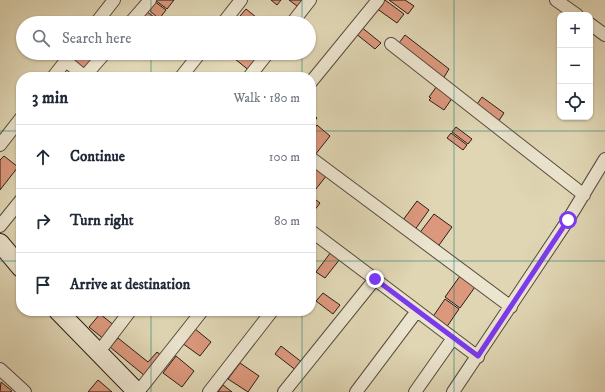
<!DOCTYPE html>
<html lang="en">
<head>
<meta charset="utf-8">
<style>
	:root { --surface:#fff; --page:#f2f2f3; --text:#1f2937; --muted:#747a83; --line:#e0e1e3 }
	body { margin:0; font-family:"IM FELL DW Pica",serif; background:var(--page); color:var(--text) }
	.controls { position:absolute; right:12px; top:12px; display:grid; overflow:hidden; border-radius:8px; box-shadow:0 1px 3px #0004 }
	.controls button { width:36px; height:36px; display:grid; place-items:center; padding:0; border:0; border-bottom:1px solid var(--line); background:var(--surface); color:var(--text); font:20px sans-serif }
	.stop { position:absolute; width:12px; height:12px; margin:-9px; border:3px solid #7c3aed; border-radius:50%; background:#fff }
	.stop.end { background:#7c3aed; border-color:#fff; box-shadow:0 1px 4px #0008 }
	.list { margin:0; padding:0; list-style:none }
	h2 { display:flex; justify-content:space-between; align-items:center; height:52px; margin:0; padding:0 16px; font-size:17px }
	h2 small { font-size:13px; font-weight:400; color:var(--muted) }
	.list li { display:grid; grid-template-columns:26px 1fr auto; gap:12px; align-items:center; box-sizing:border-box; height:64px; padding:0 16px; border-top:1px solid var(--line) }
	.list b { display:block; font-size:15px; white-space:nowrap }
	.list em { font-size:13px; font-style:normal; color:var(--muted) }
	.icon { flex:none; width:22px; height:22px; fill:none; stroke:currentColor; stroke-width:2; stroke-linecap:round; stroke-linejoin:round }
	.map { position:relative; flex:none; width:605px; height:392px; overflow:hidden }
	.search { position:absolute; background:var(--surface); box-shadow:0 1px 3px #0004; left:16px; top:16px; width:300px; height:44px; display:flex; align-items:center; gap:10px; box-sizing:border-box; padding:0 14px; border-radius:22px; color:var(--muted); font-size:15px }
	.panel { position:absolute; background:var(--surface); box-shadow:0 1px 3px #0004; left:16px; top:72px; width:300px; height:244px; border-radius:16px }
	.map>svg:first-child { display:block }
	.building { fill:#dc987d; stroke:#2b1d17 }
	.lines { fill:none; stroke-linecap:round; stroke-linejoin:round }
	.street-casing { stroke:#584b3e; stroke-width:14 }
	.secondary-casing { stroke:#2b1d17; stroke-width:20 }
	.street { stroke:#ebe4ce; stroke-width:12 }
	.secondary { stroke:#ebe4ce; stroke-width:18 }
	.route { stroke:#7c3aed; stroke-width:5 }
	.grid { fill:none; stroke:#0f766e; stroke-width:1; stroke-opacity:0.55 }
</style>
</head>
<body>
<div class="map">
<svg width="605" height="392" viewBox="0 0 605 392">
	<rect width="100%" height="100%" fill="#e0d6b4"/>
	<filter id="stains"><feTurbulence type="fractalNoise" baseFrequency=".005" numOctaves="4"/><feColorMatrix values="0 0 0 0 .2 0 0 0 0 .09 0 0 0 0 .02 0 0 0 .5 -.17"/></filter>
	<radialGradient id="worn" r=".72"><stop offset=".6" stop-color="#630" stop-opacity="0"/><stop offset="1" stop-color="#630" stop-opacity=".3"/></radialGradient>
	<path class="building" d="M155,0H174L167,9Z
		M271,0H281L277,5Z
		M289,0H305L301,9Z
		M382,0H385L404,14L397,23L376,8Z
		M389,0H405L414,6L408,14Z
		M154,1L166,10L159,19L148,9Z
		M246,9L261,21L259,23H247L240,16Z
		M146,11L158,20L155,23H136Z
		M360,26L381,43L375,49L355,33Z
		M405,35L449,69L443,79L396,47Z
		M118,53H128L124,58Z
		M240,53H247L259,62L251,72L235,59Z
		M77,54L82,57L84,54L92,59L86,73L72,60Z
		M259,72L266,77H255Z
		M437,86L453,97L444,110L429,100L431,98L429,97Z
		M482,97L504,113L496,125L475,107Z
		M311,112L317,118L313,123L316,125L311,132Z
		M317,125L330,136L315,155L311,152V133Z
		M456,127L472,139L468,144L452,132Z
		M451,133L467,145L463,150L447,138Z
		M4,156L18,167L0,190V160Z
		M315,166L327,175L312,194L311,193V170Z
		M312,197L320,203L311,215V198Z
		M417,201L429,210L414,231L403,220Z
		M434,214L452,227L437,248L418,235Z
		M331,252L340,259L325,278L316,272Z
		M460,276L475,287L460,308L445,297Z
		M323,293L340,305L333,314L316,301Z
		M445,299L459,309L446,328L432,318Z
		M100,314L115,326L105,340L89,327Z
		M194,328L211,342L200,356L182,343Z
		M118,338L148,362L157,352L162,356L145,376L110,347Z
		M281,346L303,363L297,371L275,354Z
		M176,356L194,371L182,387L163,373Z
		M240,363L259,376L248,392L228,379Z
		M98,380L112,392H88Z
		M1,382L12,391L10,392H0Z
		M223,385L232,392H218Z"/>
	<g class="lines">
		<g class="street-casing">
			<path id="street" d="M556,0L577,15
				M96,23L114,0
				M130,23L150,0
				M223,23L241,0
				M292,23L310,0
				M590,24L605,35
				M391,44L584,195
				M66,61L85,77
				M53,77L72,53
				M84,77L105,53
				M181,77L200,53
				M249,77L268,53
				M311,82L378,0
				M0,145L21,118
				M311,158L511,307
				M0,226L21,200
				M311,231L478,357
				M98,353L130,311
				M0,369L25,392
				M138,392L202,311
				M209,392L272,311
				M284,392L375,279
				M356,392L417,311
				M415,392L453,338
				M453,392L568,220L605,159"/>
		</g>
		<g class="secondary-casing">
			<path id="secondary" d="M0,243L21,268
				M58,311L137,392"/>
		</g>
		<use href="#street" class="street"/>
		<use href="#secondary" class="secondary"/>
	</g>
	<g class="lines">
		<path class="route" d="M375,279L478,356L568,220"/>
	</g>
	<path class="grid" d="M151,0V23M302,0V23M454,0V392M151,53V77M302,53V77M0,131H21M311,131H605M0,261H21M311,261H605M151,311V392M302,311V392"/>
	<rect width="100%" height="100%" filter="url(#stains)"/>
	<rect width="100%" height="100%" fill="url(#worn)"/>
</svg>
<div class="controls">
<button>+</button>
<button>−</button>
<button><svg class="icon" aria-label="locate" viewBox="0 0 24 24"><circle cx="12" cy="12" r="6"/><path d="M12 2v4M12 18v4M2 12h4M18 12h4"/></svg></button>
</div>
<div class="stop" style="left:568px;top:220px"></div>
<div class="stop end" style="left:375px;top:279px"></div>
<div class="search"><svg class="icon" aria-label="search" viewBox="0 0 24 24"><circle cx="10" cy="10" r="6"/><path d="M15 15l6 6"/></svg>Search here</div>
<section class="panel">
<h2>3 min<small>Walk · 180 m</small></h2>
<ul class="list">
<li><svg class="icon" aria-label="ahead" viewBox="0 0 24 24"><path d="M12 20V5M6 11l6-6 6 6"/></svg><div><b>Continue</b></div><em>100 m</em></li>
<li><svg class="icon" aria-label="right" viewBox="0 0 24 24"><path d="M7 20v-9h11M14 6l5 5-5 5"/></svg><div><b>Turn right</b></div><em>80 m</em></li>
<li><svg class="icon" aria-label="arrive" viewBox="0 0 24 24"><path d="M6 21V4h12l-3 4 3 4H6"/></svg><div><b>Arrive at destination</b></div></li>
</ul>
</section>
</div>
</body>
</html>
